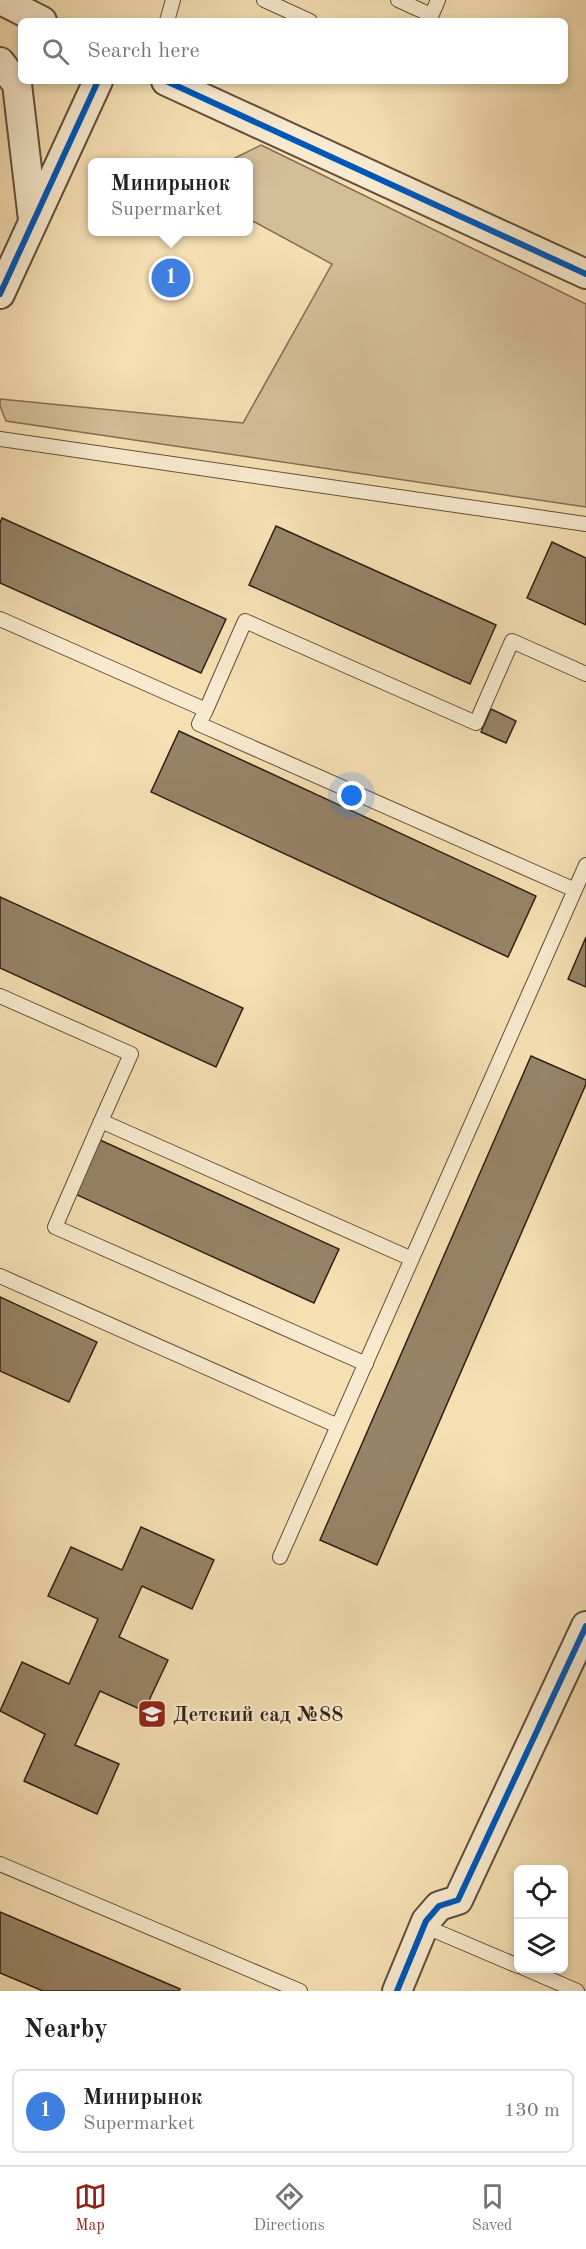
<!DOCTYPE html>
<html lang="en">
<head>
<meta charset="utf-8">
<style>
	:root { --surface:#fff; --page:#f2f2f2; --text:#222; --muted:#767676; --line:#e0e0e0; --accent:#8f2418 }
	body { margin:0; font-family:"Old Standard TT",serif; background:var(--page); color:var(--text) }
	.controls { position:absolute; right:18px; bottom:18px; display:grid; overflow:hidden; border-radius:9px; box-shadow:0 3px 9px #0003 }
	.controls button { width:54px; height:54px; display:grid; place-items:center; padding:0; border:0; border-bottom:2px solid var(--line); background:var(--surface); color:var(--text); font:30px sans-serif }
	.you { position:absolute; left:352px; top:796px; width:21px; height:21px; margin:-15px; border:4px solid #fff; border-radius:50%; background:#1a73e8; box-shadow:0 0 0 9px #1a73e833 }
	.badge { display:grid; place-items:center; width:39px; height:39px; border-radius:50%; background:var(--accent); color:#fff; font-size:20px; font-weight:700 }
	.pin { position:absolute; translate:-50% -50%; border:3px solid #fff; box-shadow:0 2px 6px #0006 }
	.popup { position:absolute; left:88px; top:158px; width:165px; height:78px; box-sizing:border-box; display:grid; place-content:center; border-radius:9px; background:var(--surface); filter:drop-shadow(0 2px 4px #0005); font-size:20px; white-space:nowrap; color:var(--muted) }
	.popup b { font-size:22px; color:var(--text) }
	.popup::after { content:''; position:absolute; left:50%; top:100%; margin-left:-12px; border:12px solid transparent; border-top-color:var(--surface) }
	.list { margin:0; padding:0; list-style:none }
	h2 { display:flex; justify-content:space-between; align-items:center; height:78px; margin:0; padding:0 24px; font-size:26px }
	h2 small { font-size:20px; font-weight:400; color:var(--muted) }
	.list li { display:grid; grid-template-columns:39px 1fr auto; gap:18px; align-items:center; box-sizing:border-box; height:84px; margin:0 12px 12px; padding:0 12px; border:2px solid var(--line); border-radius:9px }
	.list b { display:block; font-size:22px; white-space:nowrap }
	.list p { margin:0; font-size:20px; white-space:nowrap; color:var(--muted) }
	.list em { font-size:20px; font-style:normal; color:var(--muted) }
	.icon { flex:none; width:33px; height:33px; fill:none; stroke:currentColor; stroke-width:2; stroke-linecap:round; stroke-linejoin:round }
	.map { position:relative; flex:none; width:586px; height:1991px; overflow:hidden }
	.search { position:absolute; background:var(--surface); box-shadow:0 3px 9px #0003; left:18px; right:18px; top:18px; height:66px; display:flex; align-items:center; gap:15px; box-sizing:border-box; padding:0 21px; border-radius:9px; color:var(--muted); font-size:22px }
	.sheet { height:174px; background:var(--surface) }
	nav { display:flex; justify-content:space-around; align-items:center; box-sizing:border-box; height:84px; border-top:2px solid var(--line); background:var(--surface); font-size:16px; color:var(--muted) }
	nav a { display:grid; justify-items:center; gap:3px }
	nav .on { color:var(--accent) }
	.map>svg:first-child { display:block }
	.green { fill:#d4be98; stroke:#836e56; stroke-width:1.5 }
	.building { fill:#978367; stroke:#321f15; stroke-width:1.5 }
	.lines { fill:none; stroke-linecap:round; stroke-linejoin:round }
	.lane-casing { stroke:#634f3c; stroke-width:16 }
	.street-casing { stroke:#634f3c; stroke-width:32 }
	.lane { stroke:#f8eace; stroke-width:14 }
	.street { stroke:#f8eace; stroke-width:28 }
	.cycleway-casing { stroke:#f8eace; stroke-width:10 }
	.cycleway { stroke:#0057b8; stroke-width:6 }
	.labels { text-anchor:middle; stroke-width:4.5; stroke-linejoin:round; paint-order:stroke }
	.poi-label { font-size:21px; font-weight:bold; fill:#321f15; stroke:#f8eace; text-anchor:start }
</style>
</head>
<body>
<div class="map">
<svg width="586" height="1991" viewBox="0 0 586 1991">
	<rect width="100%" height="100%" fill="#f5dfb3"/>
	<filter id="stains"><feTurbulence type="fractalNoise" baseFrequency=".00333" numOctaves="4"/><feColorMatrix values="0 0 0 0 .2 0 0 0 0 .09 0 0 0 0 .02 0 0 0 .5 -.17"/></filter>
	<radialGradient id="worn" r=".72"><stop offset=".6" stop-color="#630" stop-opacity="0"/><stop offset="1" stop-color="#630" stop-opacity=".3"/></radialGradient>
	<path class="green" d="M261,145L586,304V507L6,421L0,406V399L243,423L332,264L249,219V162H227Z"/>
	<path class="building" d="M2,518L226,619L201,673L0,583V523Z
		M276,526L496,625L470,684L249,585Z
		M552,542L586,558V625L527,598Z
		M491,709L516,721L506,743L481,732Z
		M179,731L536,896L508,957L151,792Z
		M0,897L243,1008L216,1067L0,968Z
		M586,937V987L568,979Z
		M531,1056L586,1080V1084L377,1565L320,1540Z
		M100,1140L339,1249L314,1303L75,1194Z
		M0,1297L97,1342L69,1402L0,1371Z
		M141,1527L214,1560L192,1609L142,1586L119,1637L168,1660L144,1711L100,1691L75,1745L119,1764L97,1814L24,1781L45,1734L0,1711L22,1662L69,1684L98,1619L48,1596L71,1547L122,1570Z
		M0,1912L180,1989L179,1991H43L0,1973Z"/>
	<g class="lines">
		<g class="lane-casing">
			<path id="lane" d="M264,0L310,21
				M398,0L431,15
				M167,21L173,0
				M429,21L438,0
				M0,439L586,524
				M0,619L206,710L245,621L476,723L512,641L586,674
				M206,710L199,724L575,890
				M0,996L131,1054L101,1121L412,1259
				M101,1121L55,1227L366,1364
				M0,1276L338,1426
				M280,1557L586,865
				M0,1864L300,1991
				M424,1926L518,1966
				M524,1968L577,1991"/>
		</g>
		<g class="street-casing">
			<path id="street" d="M1,0L42,21
				M0,62L17,84L33,220
				M166,81L586,274
				M0,294L98,81
				M397,1991L426,1921L439,1906L458,1900L586,1626"/>
		</g>
		<use href="#lane" class="lane"/>
		<use href="#street" class="street"/>
		<g class="cycleway-casing">
			<path id="cycleway" d="M166,81L586,274
				M0,294L98,81
				M397,1991L426,1921L439,1906L458,1900L586,1626"/>
		</g>
		<use href="#cycleway" class="cycleway"/>
	</g>
	<defs>
		<g id="school-square" transform="scale(1.5)"><rect x="-9" y="-9" width="18" height="18" rx="4" fill="#8f2418" stroke="#f8eace"/><path d="M0-5L7-2L0 1L-7-2ZM-4 1L0 2.5L4 1V4Q0 6-4 4Z" fill="#fff"/></g>
	</defs>
	<g fill-rule="evenodd">
		<use href="#school-square" x="152" y="1714"/>
	</g>
	<g class="labels">
		<g class="poi-label">
			<text x="173" y="1721">Детский сад №88</text>
		</g>
	</g>
	<rect width="100%" height="100%" filter="url(#stains)"/>
	<rect width="100%" height="100%" fill="url(#worn)"/>
</svg>
<div class="controls">
<button><svg class="icon" aria-label="locate" viewBox="0 0 24 24"><circle cx="12" cy="12" r="6"/><path d="M12 2v4M12 18v4M2 12h4M18 12h4"/></svg></button>
<button><svg class="icon" aria-label="layers" viewBox="0 0 24 24"><path d="M12 4l9 5-9 5-9-5zM3 14l9 5 9-5"/></svg></button>
</div>
<div class="you"></div>
<div class="pin badge" style="left:171px;top:278px;background:#3f7fe0">1</div>
<div class="popup"><b>Минирынок</b>Supermarket</div>
<div class="search"><svg class="icon" aria-label="search" viewBox="0 0 24 24"><circle cx="10" cy="10" r="6"/><path d="M15 15l6 6"/></svg>Search here</div>
</div>
<section class="sheet">
<h2>Nearby<small></small></h2>
<ul class="list">
<li><span class="badge" style="background:#3f7fe0">1</span><div><b>Минирынок</b><p>Supermarket</p></div><em>130 m</em></li>
</ul>
</section>
<nav>
<a class="on"><svg class="icon" aria-label="map" viewBox="0 0 24 24"><path d="M3 6l6-2 6 2 6-2v14l-6 2-6-2-6 2zM9 4v14M15 6v14"/></svg>Map</a>
<a><svg class="icon" aria-label="directions" viewBox="0 0 24 24"><path d="M12 3l9 9-9 9-9-9zM9 14v-3h6M13 9l2 2-2 2"/></svg>Directions</a>
<a><svg class="icon" aria-label="saved" viewBox="0 0 24 24"><path d="M7 4h10v16l-5-4-5 4z"/></svg>Saved</a>
</nav>
</body>
</html>
